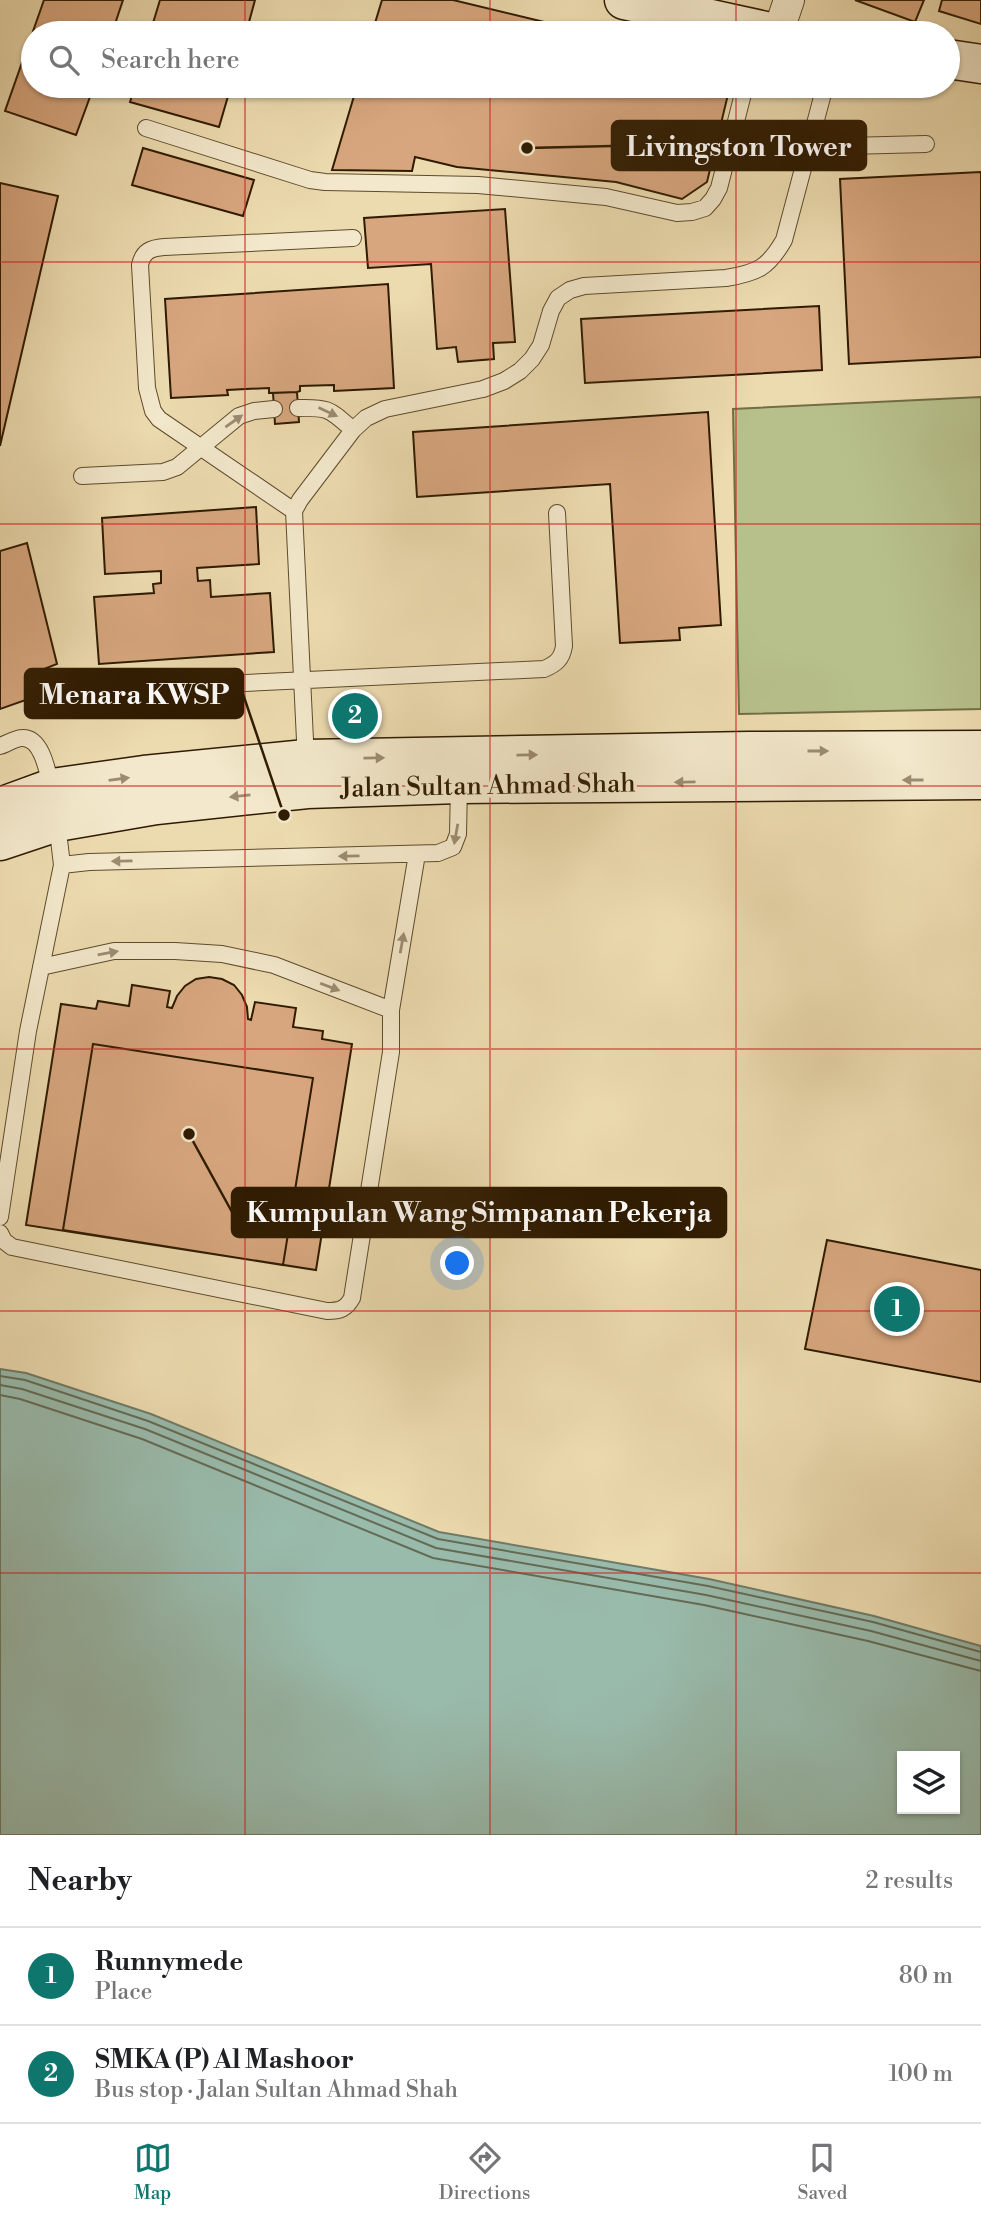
<!DOCTYPE html>
<html lang="en">
<head>
<meta charset="utf-8">
<style>
	:root { --surface:#fff; --page:#f6f6f6; --text:#202124; --muted:#757577; --line:#e0e0e0; --accent:#0f766e }
	body { margin:0; font-family:"Libre Bodoni",serif; background:var(--page); color:var(--text) }
	.controls { position:absolute; right:21px; bottom:21px; display:grid; overflow:hidden; border-radius:0px; box-shadow:0 2px 5px #0004 }
	.controls button { width:63px; height:63px; display:grid; place-items:center; padding:0; border:0; border-bottom:2px solid var(--line); background:var(--surface); color:var(--text); font:35px sans-serif }
	.you { position:absolute; left:458px; top:1264px; width:24px; height:24px; margin:-18px; border:5px solid #fff; border-radius:50%; background:#1a73e8; box-shadow:0 0 0 10px #1a73e833 }
	.badge { display:grid; place-items:center; width:46px; height:46px; border-radius:50%; background:var(--accent); color:#fff; font-size:23px; font-weight:700 }
	.pin { position:absolute; translate:-50% -50%; border:4px solid #fff; box-shadow:0 2px 7px #0006 }
	.list { margin:0; padding:0; list-style:none }
	h2 { display:flex; justify-content:space-between; align-items:center; height:91px; margin:0; padding:0 28px; font-size:30px }
	h2 small { font-size:23px; font-weight:400; color:var(--muted) }
	.list li { display:grid; grid-template-columns:46px 1fr auto; gap:21px; align-items:center; box-sizing:border-box; height:98px; padding:0 28px; border-top:2px solid var(--line) }
	.list b { display:block; font-size:26px; white-space:nowrap }
	.list p { margin:0; font-size:23px; white-space:nowrap; color:var(--muted) }
	.list em { font-size:23px; font-style:normal; color:var(--muted) }
	.icon { flex:none; width:38px; height:38px; fill:none; stroke:currentColor; stroke-width:2; stroke-linecap:round; stroke-linejoin:round }
	.map { position:relative; flex:none; width:981px; height:1835px; overflow:hidden }
	.search { position:absolute; background:var(--surface); box-shadow:0 2px 5px #0004; left:21px; right:21px; top:21px; height:77px; display:flex; align-items:center; gap:18px; box-sizing:border-box; padding:0 24px; border-radius:38px; color:var(--muted); font-size:26px }
	.sheet { height:287px; background:var(--surface) }
	nav { display:flex; justify-content:space-around; align-items:center; box-sizing:border-box; height:98px; border-top:2px solid var(--line); background:var(--surface); font-size:19px; color:var(--muted) }
	nav a { display:grid; justify-items:center; gap:4px }
	nav .on { color:var(--accent) }
	.map>svg:first-child { display:block }
	.green { fill:#b7c08b; stroke:#736e46; stroke-width:2 }
	.water { fill:#99bbac; stroke:#6f7b68; stroke-width:2; fill-rule:evenodd }
	.lines { fill:none; stroke-linecap:round; stroke-linejoin:round }
	.shore { stroke:#646b56; stroke-width:2 }
	.building { fill:#d7a67e; stroke:#2f1b01; stroke-width:2 }
	.lane-casing { stroke:#5e4b2c; stroke-width:18 }
	.street-casing { stroke:#5e4b2c; stroke-width:32 }
	.secondary-casing { stroke:#2f1b01; stroke-width:41 }
	.lane { stroke:#f3e8cb; stroke-width:16 }
	.street { stroke:#f3e8cb; stroke-width:30 }
	.secondary { stroke:#f3e8cb; stroke-width:38 }
	.oneway { fill:#9b8c70 }
	.grid { fill:none; stroke:#d62828; stroke-width:2; stroke-opacity:0.55 }
	.labels { text-anchor:middle; stroke-width:7; stroke-linejoin:round; paint-order:stroke }
	.street-label { font-size:26px; fill:#2f1b01; stroke:#f3e8cb }
	.leader { fill:none; stroke:#2f1b01; stroke-width:2.5 }
	.callout-dot { fill:#2f1b01; stroke:#f3e8cb; stroke-width:2.5 }
	.callout { fill:#2f1b01; stroke:#2f1b01; stroke-width:2.5 }
	.callout-label { font-size:28px; text-anchor:middle; font-weight:bold; fill:#fff }
</style>
</head>
<body>
<div class="map">
<svg width="981" height="1835" viewBox="0 0 981 1835">
	<rect width="100%" height="100%" fill="#ecdbaf"/>
	<filter id="stains"><feTurbulence type="fractalNoise" baseFrequency=".00286" numOctaves="4"/><feColorMatrix values="0 0 0 0 .2 0 0 0 0 .09 0 0 0 0 .02 0 0 0 .5 -.17"/></filter>
	<radialGradient id="worn" r=".72"><stop offset=".6" stop-color="#630" stop-opacity="0"/><stop offset="1" stop-color="#630" stop-opacity=".3"/></radialGradient>
	<path class="green" d="M981,397V709L739,714L733,409Z"/>
	<path class="water" d="M0,1369L26,1373L151,1414L439,1532L709,1579L874,1616L981,1646V1835H0ZM902,1756H955V1809H902Z"/>
	<g class="lines">
		<path class="shore" d="M0,1376L25,1380L148,1421L438,1539L708,1586L873,1622L981,1652
			M0,1385L22,1389L145,1429L436,1548L706,1595L871,1631L981,1661
			M0,1395L20,1399L142,1439L433,1558L704,1605L868,1641L981,1671"/>
	</g>
	<path class="building" d="M44,0H123L112,33H33V86H94L76,135L5,111Z
		M160,0H255L246,33H150Z
		M382,0H453L590,33H372Z
		M855,0H924L915,22Z
		M942,0H981V24L939,11Z
		M135,86H231L219,127L130,102Z
		M357,86H730L707,182L682,199L616,182L457,167L415,157L412,171L332,170Z
		M143,148L254,180L243,216L132,185Z
		M981,172V357L849,364L840,179Z
		M0,183L58,196L0,446Z
		M505,209L515,342L493,343L494,359L458,362L456,347L437,349L431,264L368,268L364,218Z
		M388,284L394,388L334,391V385L300,386V391L297,392L269,393V388L227,390L228,395L171,398L165,299Z
		M819,306L822,370L585,383L581,319Z
		M297,392L299,422L275,424L273,393Z
		M708,412L721,625L679,628L680,640L620,643L610,484L417,497L413,432Z
		M256,507L259,564L197,568L198,581L210,580L211,597L270,593L274,652L99,664L94,597L154,593L153,584L161,583V571L105,574L102,518Z
		M27,543L57,664L31,674L40,695L0,709V551Z
		M209,977L222,979L234,985L242,995L247,1007L248,1019L251,1020L255,1002L296,1008L293,1027L323,1031L322,1039L352,1044L316,1270L26,1225L61,1004L96,1009L98,1001L129,1006L132,985L170,991L167,1007L172,1008L177,996L185,986L196,979Z
		M93,1044L313,1078L283,1265L63,1230Z
		M827,1240L981,1270V1382L805,1349Z"/>
	<g class="lines">
		<g class="lane-casing">
			<path id="lane" d="M146,128L310,180L325,182L478,185L606,197L677,213L692,212L705,208L713,199L719,188L745,86
				M808,147L926,144
				M298,408C330,407 330,410 353,430
				M82,476L163,472L177,467L239,416L254,411L274,409
				M294,511L159,419L153,411L147,388L140,265C143,251 151,248 164,247L353,238
				M75,691L544,669C556,664 562,659 564,646L557,513
				M0,746C6,744 16,738 22,738C43,737 48,775 52,790
				M306,761L294,511L300,500L353,430L366,418L385,409L483,389L504,381L520,371L532,359L541,345L551,311L558,298L570,290L584,286L726,278C757,273 768,268 784,240L825,86
				M62,865L89,862L438,853L453,847L458,834L459,785
				M41,967L114,951H175L222,954L274,965L391,1010
				M0,1217L28,1031L62,865L57,823
				M0,1233L4,1241L12,1247L327,1311C340,1311 346,1309 352,1298L391,1052V1010L417,854"/>
		</g>
		<g class="street-casing">
			<path id="street" d="M778,33L789,0"/>
		</g>
		<g class="secondary-casing">
			<path id="secondary" d="M624,0L775,33
				M948,59L981,64
				M0,807L52,788L144,775L306,759L749,751L981,750
				M0,841L57,822L156,805L307,789L459,784L981,780"/>
		</g>
		<use href="#lane" class="lane"/>
		<use href="#street" class="street"/>
		<use href="#secondary" class="secondary"/>
	</g>
	<defs><path id="oneway-solid" d="M-6-.8H1V-3.2L6.5 0L1 3.2V.8H-6Z" transform="scale(1.75)"/></defs>
	<g class="oneway">
		<use href="#oneway-solid" transform="translate(328 412) rotate(25)"/>
		<use href="#oneway-solid" transform="translate(234 421) rotate(-35)"/>
		<use href="#oneway-solid" transform="translate(818 751)"/>
		<use href="#oneway-solid" transform="translate(527 755) rotate(-1)"/>
		<use href="#oneway-solid" transform="translate(374 758) rotate(-1)"/>
		<use href="#oneway-solid" transform="translate(119 779) rotate(-8)"/>
		<use href="#oneway-solid" transform="translate(913 780) rotate(180)"/>
		<use href="#oneway-solid" transform="translate(685 782) rotate(179)"/>
		<use href="#oneway-solid" transform="translate(240 796) rotate(174)"/>
		<use href="#oneway-solid" transform="translate(456 834) rotate(100)"/>
		<use href="#oneway-solid" transform="translate(349 856) rotate(179)"/>
		<use href="#oneway-solid" transform="translate(122 861) rotate(179)"/>
		<use href="#oneway-solid" transform="translate(402 943) rotate(-80)"/>
		<use href="#oneway-solid" transform="translate(108 953) rotate(-10)"/>
		<use href="#oneway-solid" transform="translate(330 987) rotate(21)"/>
	</g>
	<path class="grid" d="M245,0V33M490,0V33M736,0V33M245,86V1835M490,86V1835M736,86V1835M0,262H981M0,524H981M0,786H981M0,1049H981M0,1311H981M0,1573H981"/>
	<g class="labels">
		<g class="street-label">
			<text transform="translate(488 785) rotate(-1)" y="9">Jalan Sultan Ahmad Shah</text>
		</g>
	</g>
	<path class="leader" d="M527 148L612 146M284 815L243 694M189 1134L232 1212"/>
	<g class="callout-dot">
		<circle cx="527" cy="148" r="7"/>
		<circle cx="284" cy="815" r="7"/>
		<circle cx="189" cy="1134" r="7"/>
	</g>
	<g class="callout">
		<rect x="612" y="121" width="254" height="49" rx="7"/>
		<rect x="25" y="669" width="218" height="49" rx="7"/>
		<rect x="232" y="1188" width="494" height="49" rx="7"/>
	</g>
	<g class="callout-label">
		<text x="739" y="156">Livingston Tower</text>
		<text x="134" y="704">Menara KWSP</text>
		<text x="479" y="1222">Kumpulan Wang Simpanan Pekerja</text>
	</g>
	<rect width="100%" height="100%" filter="url(#stains)"/>
	<rect width="100%" height="100%" fill="url(#worn)"/>
</svg>
<div class="controls">
<button><svg class="icon" aria-label="layers" viewBox="0 0 24 24"><path d="M12 4l9 5-9 5-9-5zM3 14l9 5 9-5"/></svg></button>
</div>
<div class="you"></div>
<div class="pin badge" style="left:897px;top:1309px">1</div>
<div class="pin badge" style="left:355px;top:716px">2</div>
<div class="search"><svg class="icon" aria-label="search" viewBox="0 0 24 24"><circle cx="10" cy="10" r="6"/><path d="M15 15l6 6"/></svg>Search here</div>
</div>
<section class="sheet">
<h2>Nearby<small>2 results</small></h2>
<ul class="list">
<li><span class="badge">1</span><div><b>Runnymede</b><p>Place</p></div><em>80 m</em></li>
<li><span class="badge">2</span><div><b>SMKA (P) Al Mashoor</b><p>Bus stop · Jalan Sultan Ahmad Shah</p></div><em>100 m</em></li>
</ul>
</section>
<nav>
<a class="on"><svg class="icon" aria-label="map" viewBox="0 0 24 24"><path d="M3 6l6-2 6 2 6-2v14l-6 2-6-2-6 2zM9 4v14M15 6v14"/></svg>Map</a>
<a><svg class="icon" aria-label="directions" viewBox="0 0 24 24"><path d="M12 3l9 9-9 9-9-9zM9 14v-3h6M13 9l2 2-2 2"/></svg>Directions</a>
<a><svg class="icon" aria-label="saved" viewBox="0 0 24 24"><path d="M7 4h10v16l-5-4-5 4z"/></svg>Saved</a>
</nav>
</body>
</html>
